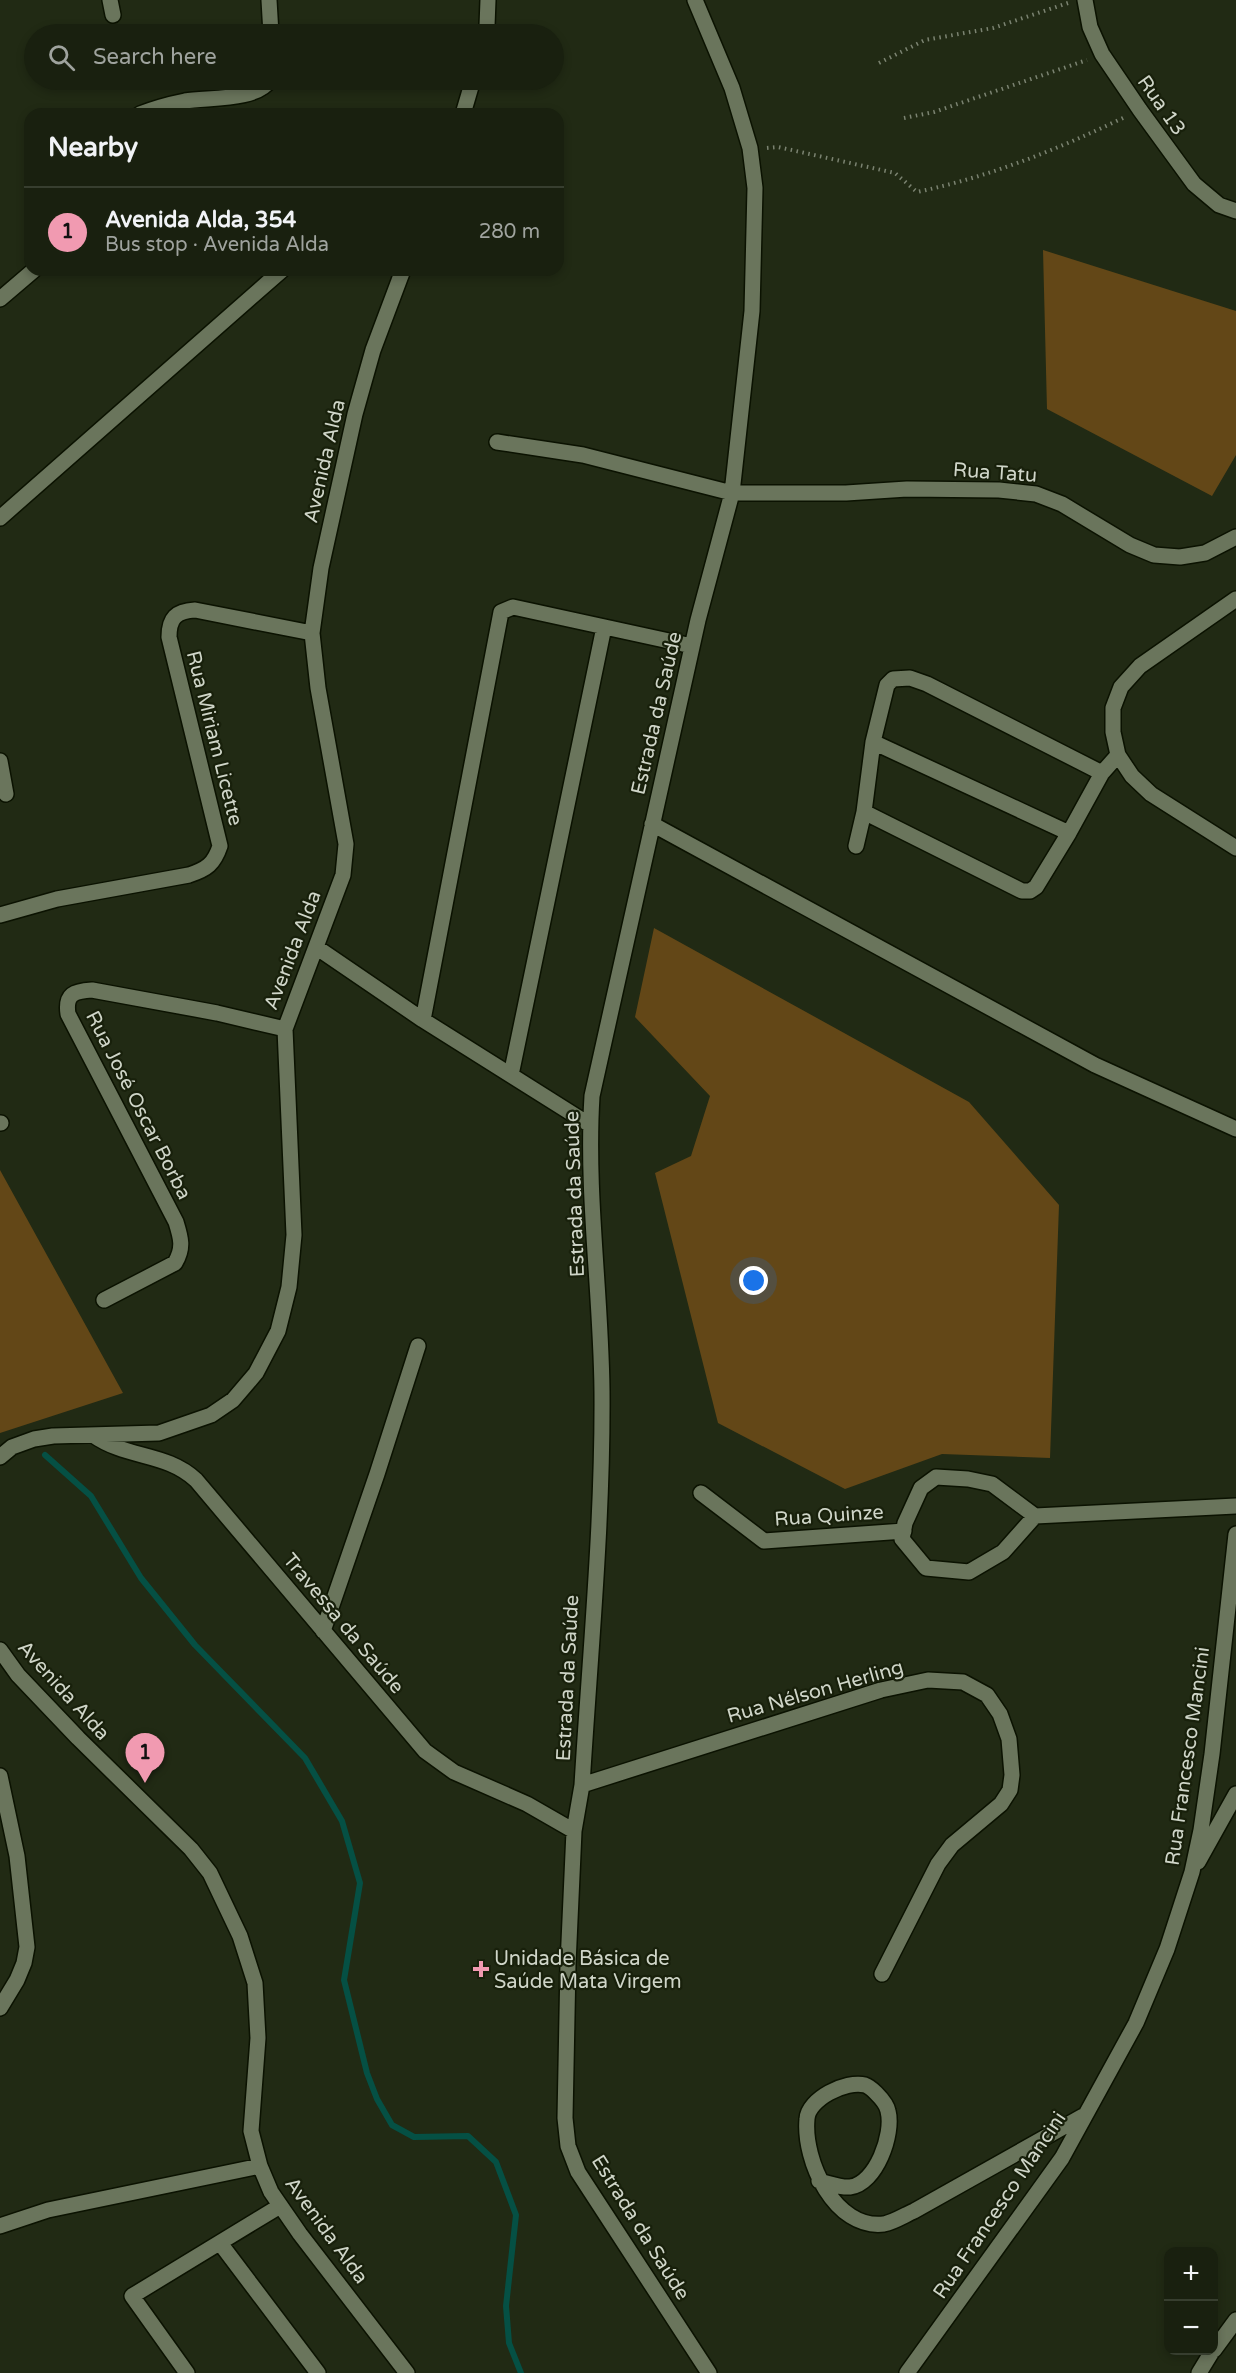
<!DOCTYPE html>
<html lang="en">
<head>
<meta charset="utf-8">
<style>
	:root { --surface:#19200f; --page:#262d1d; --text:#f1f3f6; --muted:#9fa39e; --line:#373e2f; --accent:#f19ab1 }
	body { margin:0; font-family:"Varela Round",sans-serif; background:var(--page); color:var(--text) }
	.controls { position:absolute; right:18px; bottom:18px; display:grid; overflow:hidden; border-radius:12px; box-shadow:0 3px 9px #0003 }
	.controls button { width:54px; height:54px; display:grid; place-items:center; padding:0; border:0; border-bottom:2px solid var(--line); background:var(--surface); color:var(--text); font:30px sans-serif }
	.you { position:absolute; left:754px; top:1281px; width:21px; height:21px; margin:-15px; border:4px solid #fff; border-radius:50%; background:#1a73e8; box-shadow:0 0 0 9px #1a73e833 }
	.badge { display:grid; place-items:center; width:39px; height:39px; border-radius:50%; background:var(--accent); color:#111; font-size:20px; font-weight:700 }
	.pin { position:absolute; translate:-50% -50px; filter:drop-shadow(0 2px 3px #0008) }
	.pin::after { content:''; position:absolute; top:32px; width:21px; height:18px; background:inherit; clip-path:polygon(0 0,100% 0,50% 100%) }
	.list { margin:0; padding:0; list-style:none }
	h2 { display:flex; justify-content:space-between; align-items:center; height:78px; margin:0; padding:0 24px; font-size:26px }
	h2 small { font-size:20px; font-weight:400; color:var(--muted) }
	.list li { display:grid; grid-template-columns:39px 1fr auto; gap:18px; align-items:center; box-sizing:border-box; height:90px; padding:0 24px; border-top:2px solid var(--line) }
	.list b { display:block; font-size:22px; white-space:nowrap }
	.list p { margin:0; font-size:20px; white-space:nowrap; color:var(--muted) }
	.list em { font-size:20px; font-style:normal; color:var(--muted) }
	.icon { flex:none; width:33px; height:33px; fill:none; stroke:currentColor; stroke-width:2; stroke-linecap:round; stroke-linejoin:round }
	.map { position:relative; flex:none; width:1236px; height:2373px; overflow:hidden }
	.search { position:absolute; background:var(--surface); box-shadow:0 3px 9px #0003; left:24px; top:24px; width:540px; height:66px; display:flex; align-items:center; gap:15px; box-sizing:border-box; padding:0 21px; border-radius:33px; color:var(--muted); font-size:22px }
	.panel { position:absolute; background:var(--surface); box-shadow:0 3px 9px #0003; left:24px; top:108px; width:540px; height:168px; border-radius:18px }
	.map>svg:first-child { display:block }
	.green { fill:#634717 }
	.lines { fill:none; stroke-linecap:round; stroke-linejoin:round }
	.stream { stroke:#055044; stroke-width:6 }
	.minor-casing { stroke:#0b1201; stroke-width:18 }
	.path { stroke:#7b8371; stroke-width:4; stroke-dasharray:1.5 4.5; stroke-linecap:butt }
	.minor { stroke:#6a755c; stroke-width:15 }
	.poi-dot { fill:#f19ab1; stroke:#18200b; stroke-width:2 }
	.labels { text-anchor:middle; stroke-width:4.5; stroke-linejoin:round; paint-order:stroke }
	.street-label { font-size:20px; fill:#cfd5c8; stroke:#18200b }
	.poi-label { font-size:20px; fill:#cfd5c8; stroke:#18200b; text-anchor:start }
</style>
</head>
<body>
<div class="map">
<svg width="1236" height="2373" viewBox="0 0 1236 2373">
	<rect width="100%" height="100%" fill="#212a14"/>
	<path class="green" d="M1043,250L1236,311V455L1212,496L1047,409Z
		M654,928L969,1102L1059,1205L1050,1458L942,1454L845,1489L718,1423L655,1173L691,1156L710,1096L635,1017Z
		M0,1170L123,1393L0,1433Z"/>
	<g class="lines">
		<path class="stream" d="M45,1455L91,1496L141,1578L195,1645L305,1758L342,1821L360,1883L344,1980L367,2073L377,2099L392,2125L414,2137L468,2136L496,2162L516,2215L506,2306L509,2343L521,2373"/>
		<g class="minor-casing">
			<path id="minor" d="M110,0L113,15
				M269,0L271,34
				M695,0L732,88L750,148L755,188L752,311L732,493L698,620L592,1096C586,1194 601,1292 602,1391C603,1522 590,1654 582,1785L574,1831L568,1964L565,2118L568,2146L578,2172L709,2373
				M1085,0L1090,27L1102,54L1140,110L1194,184L1219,205L1236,211
				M485,34L487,26L488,0
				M140,114C155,108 170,104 185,101C209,97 256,101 270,80
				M463,114L473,80
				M0,299L34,270
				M497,442L583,455L732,493H846L907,489L999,490L1036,494L1062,504L1130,545L1154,555L1180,557L1205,553L1236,537
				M0,518L282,270
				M1236,599L1140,666L1121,687L1113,708V732L1118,755L1132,776L1151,794L1236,848
				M873,742L1069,833
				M0,761L6,794
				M864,812L1022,891H1030L1036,887L1069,833L1102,773L1118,755
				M652,824L1095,1065L1236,1129
				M856,846L864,812L873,742L887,685L893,679L910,678L927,684L1102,773
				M0,915L57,899L189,875C207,869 214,864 220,846L169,637C169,618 176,611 195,610L312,633
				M316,947L423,1020L590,1125
				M423,1020L501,612L513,607L692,646
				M511,1075L604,627
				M0,1123H1
				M104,1300L175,1263C184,1248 181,1238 176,1222L68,1014C65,994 74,991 92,990L217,1013L285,1029
				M93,1435C127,1459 166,1452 196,1480L425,1751L454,1772L527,1804L574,1831
				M0,1457L12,1447L34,1439L53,1436L159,1433L211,1415L233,1400L256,1373L278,1331L289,1287L294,1235L285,1029L343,875L346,844L318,688L312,633L321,568L355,414L373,350L403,270
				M701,1493L764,1541L904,1531
				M1035,1516L1003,1552L969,1572L926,1568L902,1539L905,1523L921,1488L936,1477L968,1479L992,1484L1035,1516L1236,1506
				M323,1631L377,1474L418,1346
				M0,1650L18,1675L78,1738L191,1849L210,1873L240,1936L255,1983L258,2038L251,2131L260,2166L271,2192L300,2234L407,2373
				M0,1776L17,1856L27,1947L24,1963L17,1980L0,2008
				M582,1785L881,1690L928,1680L963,1682L987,1695L1000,1714L1009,1739L1012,1775L1010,1790L1001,1804L952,1845L938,1864L882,1974
				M1198,1862L1236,1794
				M819,2181C828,2183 841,2188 850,2187C876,2184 894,2134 888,2111C887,2105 881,2098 876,2093C873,2090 868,2086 865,2085C846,2080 808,2099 807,2119C803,2161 835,2230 884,2224C894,2222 905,2215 914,2211L1083,2116
				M0,2226L48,2210L260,2166
				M220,2243L318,2373
				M1214,2350L1236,2320
				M187,2373L132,2296L280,2206
				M907,2373L1062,2158L1136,2023L1167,1949L1192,1872L1201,1830L1212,1754L1236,1534
				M1199,2373L1213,2350"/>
		</g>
		<path class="path" d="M879,63L925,40L993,28L1071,2
			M904,118L934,112L1087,60
			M767,148L778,147L895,173L917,192C992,176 1056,150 1125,117"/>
		<use href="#minor" class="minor"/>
	</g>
	<path class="poi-dot" d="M478 1960h6v6h6v6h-6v6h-6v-6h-6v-6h6z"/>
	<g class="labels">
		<g class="street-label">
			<text transform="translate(1162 105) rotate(55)" y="7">Rua 13</text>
			<text transform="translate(324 461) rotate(-77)" y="7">Avenida Alda</text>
			<text transform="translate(995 472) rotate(4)" y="7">Rua Tatu</text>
			<text transform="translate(656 713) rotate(-77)" y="7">Estrada da Saúde</text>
			<text transform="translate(215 738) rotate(76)" y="7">Rua Miriam Licette</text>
			<text transform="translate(292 950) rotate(-69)" y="7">Avenida Alda</text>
			<text transform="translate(139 1105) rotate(63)" y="7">Rua José Oscar Borba</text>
			<text transform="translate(574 1194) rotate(-92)" y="7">Estrada da Saúde</text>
			<text transform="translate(829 1515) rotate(-4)" y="7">Rua Quinze</text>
			<text transform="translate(344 1623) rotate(50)" y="7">Travessa da Saúde</text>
			<text transform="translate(567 1678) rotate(-87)" y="7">Estrada da Saúde</text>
			<text transform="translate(64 1690) rotate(48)" y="7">Avenida Alda</text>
			<text transform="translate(815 1691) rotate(-16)" y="7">Rua Nélson Herling</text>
			<text transform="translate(1187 1756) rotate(-82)" y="7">Rua Francesco Mancini</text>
			<text transform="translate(999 2205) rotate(-56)" y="7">Rua Francesco Mancini</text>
			<text transform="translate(641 2227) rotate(58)" y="7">Estrada da Saúde</text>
			<text transform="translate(327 2230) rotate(54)" y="7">Avenida Alda</text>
		</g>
		<g class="poi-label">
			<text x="494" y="1965">Unidade Básica de<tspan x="494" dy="23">Saúde Mata Virgem</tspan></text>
		</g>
	</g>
</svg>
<div class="controls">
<button>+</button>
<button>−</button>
</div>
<div class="you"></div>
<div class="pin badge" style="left:145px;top:1783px">1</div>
<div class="search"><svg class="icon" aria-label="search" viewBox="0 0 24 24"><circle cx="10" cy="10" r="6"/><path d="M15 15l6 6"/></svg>Search here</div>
<section class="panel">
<h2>Nearby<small></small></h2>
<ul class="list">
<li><span class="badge">1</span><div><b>Avenida Alda, 354</b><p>Bus stop · Avenida Alda</p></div><em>280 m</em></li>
</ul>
</section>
</div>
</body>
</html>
